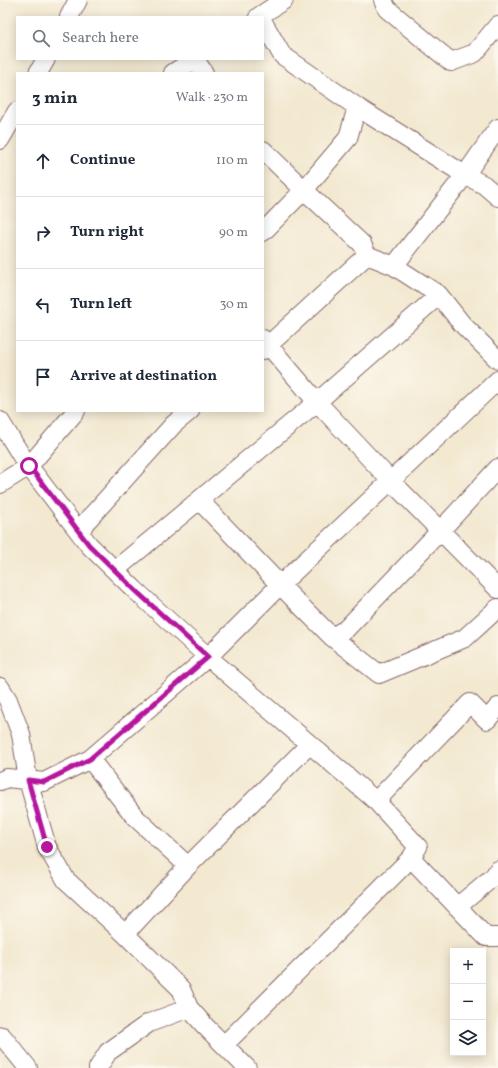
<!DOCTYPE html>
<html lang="en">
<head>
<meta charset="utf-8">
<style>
	:root { --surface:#fff; --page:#f6f6f7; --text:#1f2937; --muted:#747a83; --line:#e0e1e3 }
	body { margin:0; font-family:Vollkorn,serif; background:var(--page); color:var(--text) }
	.controls { position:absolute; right:12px; bottom:12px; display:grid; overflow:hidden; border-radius:0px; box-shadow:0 2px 10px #0003 }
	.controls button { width:36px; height:36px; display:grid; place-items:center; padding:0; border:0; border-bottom:1px solid var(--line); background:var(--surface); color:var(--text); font:20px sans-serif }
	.stop { position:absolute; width:12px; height:12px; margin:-9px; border:3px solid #b5179e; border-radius:50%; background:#fff }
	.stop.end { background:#b5179e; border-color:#fff; box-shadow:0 1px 4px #0008 }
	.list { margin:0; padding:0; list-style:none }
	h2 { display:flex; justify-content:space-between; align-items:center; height:52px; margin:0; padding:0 16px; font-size:17px }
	h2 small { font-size:13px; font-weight:400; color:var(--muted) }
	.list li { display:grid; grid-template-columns:26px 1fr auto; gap:12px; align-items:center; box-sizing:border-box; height:72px; padding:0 16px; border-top:1px solid var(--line) }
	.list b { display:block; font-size:15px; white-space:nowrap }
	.list em { font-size:13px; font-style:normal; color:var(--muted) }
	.icon { flex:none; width:22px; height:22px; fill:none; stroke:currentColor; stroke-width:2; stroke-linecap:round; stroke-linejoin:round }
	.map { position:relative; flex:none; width:498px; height:1068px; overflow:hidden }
	.search { position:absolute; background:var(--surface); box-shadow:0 2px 10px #0003; left:16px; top:16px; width:248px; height:44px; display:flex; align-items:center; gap:10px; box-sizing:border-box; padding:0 14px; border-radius:0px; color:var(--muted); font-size:15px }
	.panel { position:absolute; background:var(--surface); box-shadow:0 2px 10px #0003; left:16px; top:72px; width:248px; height:340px; border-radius:0px }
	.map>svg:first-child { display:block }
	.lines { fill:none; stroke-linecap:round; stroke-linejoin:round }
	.minor-casing { stroke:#856665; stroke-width:20 }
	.minor { stroke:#fff; stroke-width:18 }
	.route { stroke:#b5179e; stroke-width:5 }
</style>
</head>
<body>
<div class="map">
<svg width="498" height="1068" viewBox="0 0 498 1068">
	<rect width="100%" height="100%" fill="#fbf7ec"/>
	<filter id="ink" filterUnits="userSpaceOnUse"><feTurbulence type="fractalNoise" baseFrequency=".025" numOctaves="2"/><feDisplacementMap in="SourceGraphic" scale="8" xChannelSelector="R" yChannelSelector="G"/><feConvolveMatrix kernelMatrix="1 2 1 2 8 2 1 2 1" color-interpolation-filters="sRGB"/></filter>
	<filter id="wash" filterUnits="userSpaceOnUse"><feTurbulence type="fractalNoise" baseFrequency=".012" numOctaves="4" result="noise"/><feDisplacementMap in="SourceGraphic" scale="16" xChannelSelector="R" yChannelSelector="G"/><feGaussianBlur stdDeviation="0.9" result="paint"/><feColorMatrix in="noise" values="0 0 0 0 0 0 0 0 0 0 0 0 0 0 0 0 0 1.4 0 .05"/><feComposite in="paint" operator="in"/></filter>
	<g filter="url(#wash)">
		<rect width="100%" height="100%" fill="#f3e9d1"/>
	</g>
	<g filter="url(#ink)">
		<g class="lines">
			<g class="minor-casing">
				<path id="minor" d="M383,0L387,9L451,62L475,53L498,25
					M69,17L78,0
					M258,17L284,0
					M263,22L282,55L357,107L465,175L484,185L498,197
					M195,59L204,73
					M38,73L46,59
					M173,73L195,59
					M0,140L17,111
					M263,150L304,190L362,244L367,255L394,266L439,295L462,324L498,360
					M263,232L304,190L348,138L357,107
					M394,266L465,175L498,128
					M263,339L317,402L391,481L498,589
					M263,350L367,255
					M0,421L24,460L89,545L135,590L208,657L376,801L418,847L411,858L486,937H498
					M0,484L29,466L76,411
					M199,500L280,585L332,637L379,674L465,638L498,608
					M80,533L85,523L174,424L190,411
					M115,570L317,402L439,295
					M332,637L346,629L440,531L498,468
					M0,687L8,700L21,734L28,780L47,847L66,880L125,934L181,989L189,1008
					M90,759L135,817L188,866
					M0,781L7,778L44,782L90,759L208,657L280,585L498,380
					M376,801L470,703L487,720L498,707
					M457,907L494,876L498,870
					M125,934L188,866L310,744
					M2,1036L28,1068
					M224,1045L411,858
					M98,1068L108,1052L149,1023L189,1008L205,1026L247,1068"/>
			</g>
			<use href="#minor" class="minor"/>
		</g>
	</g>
	<g class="lines" filter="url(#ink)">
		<path class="route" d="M29,466L89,545L135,590L208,657L90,759L44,782L28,780L47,847"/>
	</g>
</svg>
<div class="controls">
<button>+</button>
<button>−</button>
<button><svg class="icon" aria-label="layers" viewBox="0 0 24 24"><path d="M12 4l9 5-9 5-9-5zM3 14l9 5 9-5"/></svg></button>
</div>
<div class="stop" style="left:29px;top:466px"></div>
<div class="stop end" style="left:47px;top:847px"></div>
<div class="search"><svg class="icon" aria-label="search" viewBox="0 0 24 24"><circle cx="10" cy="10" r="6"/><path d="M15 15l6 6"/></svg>Search here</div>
<section class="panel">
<h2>3 min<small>Walk · 230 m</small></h2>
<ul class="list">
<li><svg class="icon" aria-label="ahead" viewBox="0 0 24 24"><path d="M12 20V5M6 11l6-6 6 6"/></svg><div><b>Continue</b></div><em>110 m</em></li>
<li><svg class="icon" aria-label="right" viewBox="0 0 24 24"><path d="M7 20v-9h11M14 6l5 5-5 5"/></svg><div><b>Turn right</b></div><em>90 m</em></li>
<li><svg class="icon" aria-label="left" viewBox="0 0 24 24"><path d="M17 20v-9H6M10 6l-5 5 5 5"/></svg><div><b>Turn left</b></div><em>30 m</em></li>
<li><svg class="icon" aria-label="arrive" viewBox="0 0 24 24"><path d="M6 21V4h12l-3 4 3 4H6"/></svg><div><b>Arrive at destination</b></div></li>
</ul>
</section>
</div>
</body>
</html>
